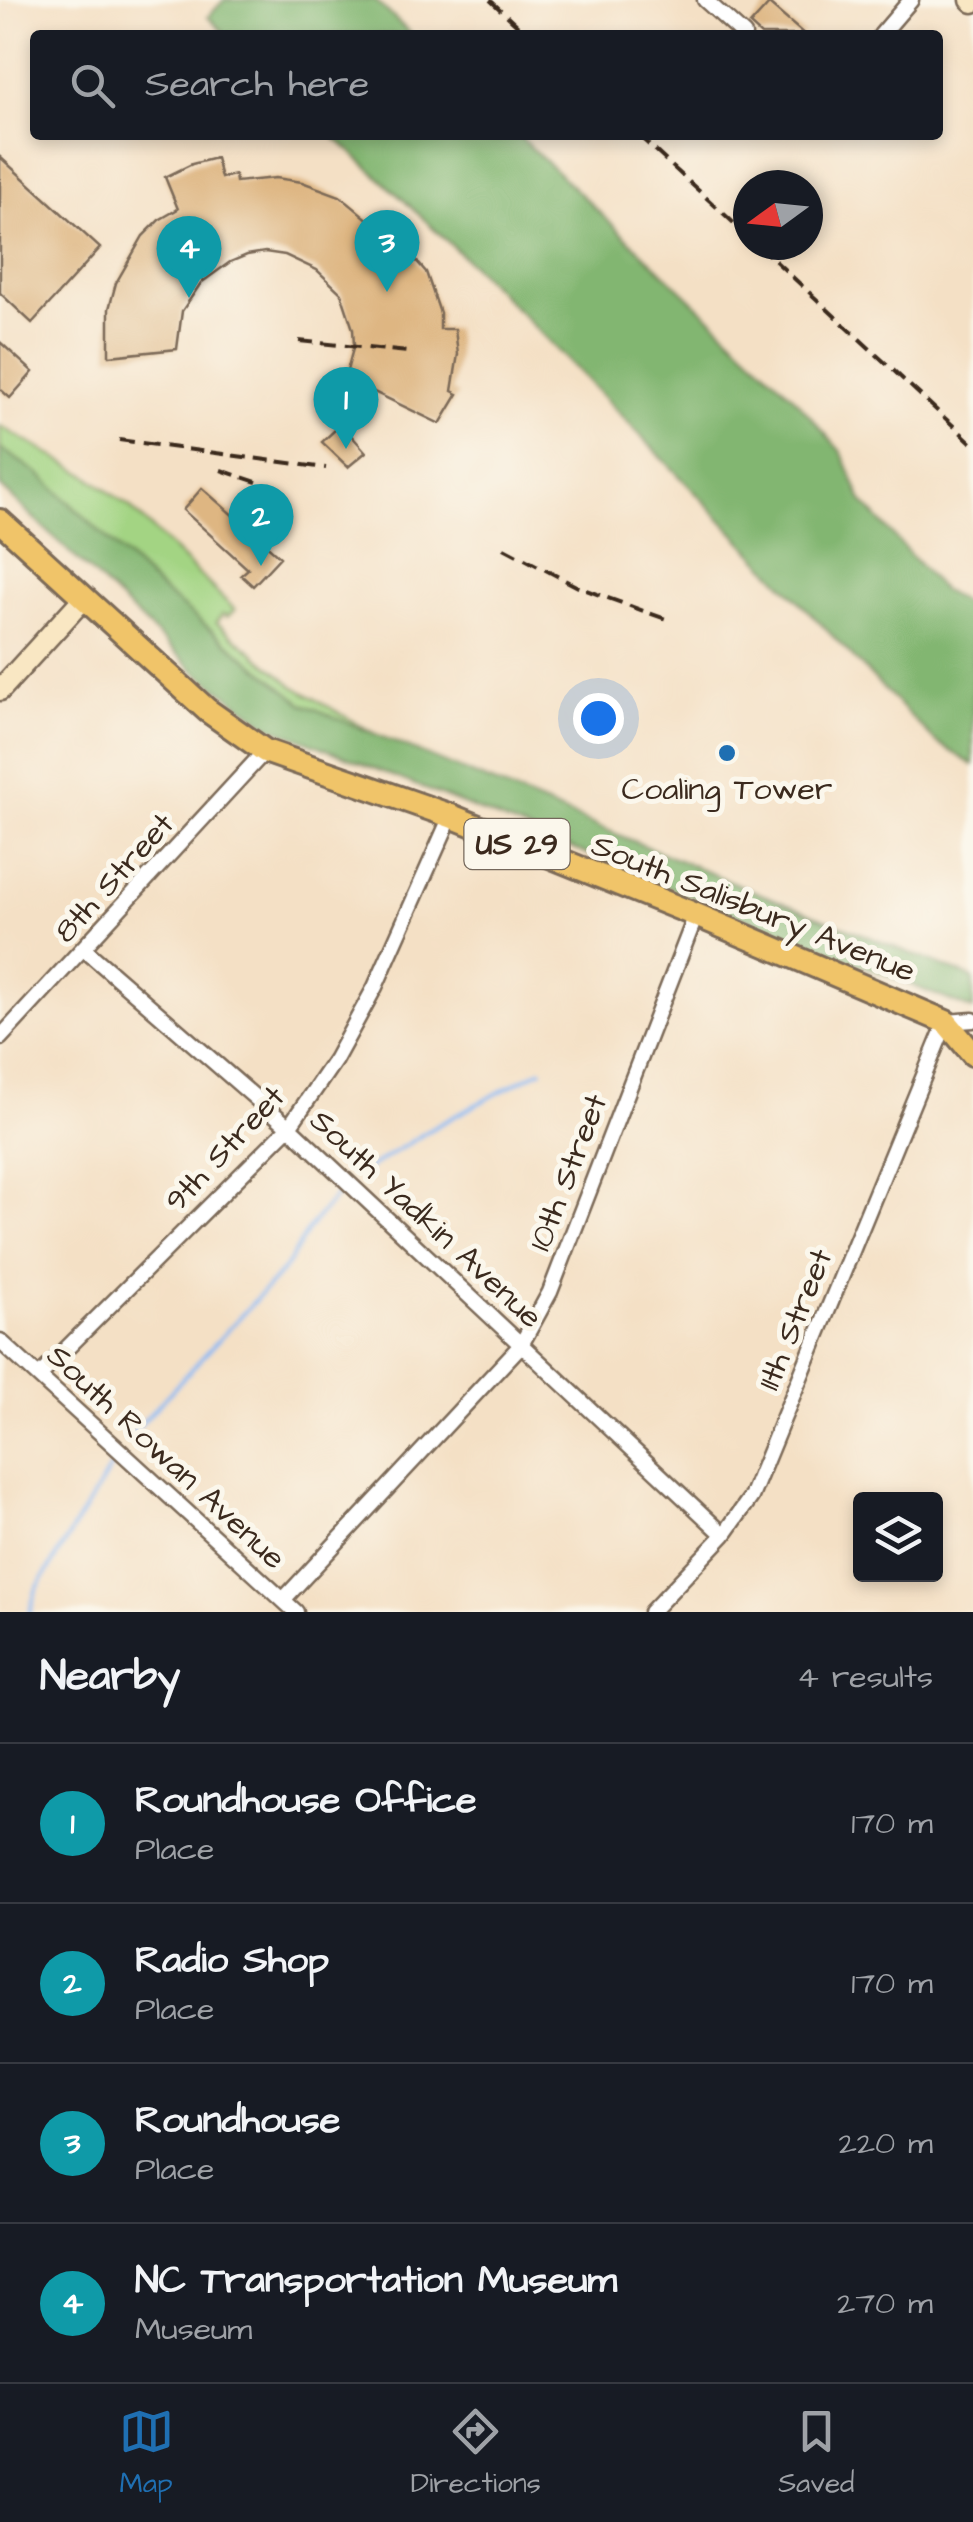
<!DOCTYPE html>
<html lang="en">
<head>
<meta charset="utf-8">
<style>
	:root { --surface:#171b24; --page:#242831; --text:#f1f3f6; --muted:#9ea1a6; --line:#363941; --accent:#1f6fb2 }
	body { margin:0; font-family:"Architects Daughter",sans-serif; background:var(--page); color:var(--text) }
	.controls { position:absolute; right:30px; bottom:30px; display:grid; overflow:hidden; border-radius:10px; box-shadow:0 5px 15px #0003 }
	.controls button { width:90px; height:90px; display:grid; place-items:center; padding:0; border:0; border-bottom:2px solid var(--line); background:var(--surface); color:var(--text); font:50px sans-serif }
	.compass { position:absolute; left:733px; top:170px; width:90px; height:90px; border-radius:50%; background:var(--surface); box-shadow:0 5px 15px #0003; rotate:255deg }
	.you { position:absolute; left:598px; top:718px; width:35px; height:35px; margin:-25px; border:8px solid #fff; border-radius:50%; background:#1a73e8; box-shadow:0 0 0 15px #1a73e833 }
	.badge { display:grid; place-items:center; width:65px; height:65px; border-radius:50%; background:var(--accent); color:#fff; font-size:32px; font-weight:700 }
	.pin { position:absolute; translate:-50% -82px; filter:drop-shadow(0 2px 5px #0008) }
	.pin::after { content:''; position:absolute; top:52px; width:35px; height:30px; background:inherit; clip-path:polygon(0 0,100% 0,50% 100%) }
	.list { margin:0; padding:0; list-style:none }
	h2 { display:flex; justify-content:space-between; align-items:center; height:130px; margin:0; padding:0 40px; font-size:42px }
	h2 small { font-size:32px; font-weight:400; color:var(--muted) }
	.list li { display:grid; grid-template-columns:65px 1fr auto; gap:30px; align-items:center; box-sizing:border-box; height:160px; padding:0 40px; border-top:2px solid var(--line) }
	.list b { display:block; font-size:38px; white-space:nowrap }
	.list p { margin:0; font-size:32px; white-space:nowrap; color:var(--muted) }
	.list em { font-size:32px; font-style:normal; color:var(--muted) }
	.icon { flex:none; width:55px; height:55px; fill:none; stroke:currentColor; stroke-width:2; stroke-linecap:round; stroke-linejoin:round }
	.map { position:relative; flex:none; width:973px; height:1612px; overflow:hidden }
	.search { position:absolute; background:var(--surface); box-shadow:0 5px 15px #0003; left:30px; right:30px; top:30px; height:110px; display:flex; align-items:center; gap:25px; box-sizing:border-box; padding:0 35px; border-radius:10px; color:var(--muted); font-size:38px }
	.sheet { height:770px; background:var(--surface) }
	nav { display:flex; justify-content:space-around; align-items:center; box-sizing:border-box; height:140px; border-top:2px solid var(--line); background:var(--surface); font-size:28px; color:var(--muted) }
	nav a { display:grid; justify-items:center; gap:5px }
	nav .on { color:var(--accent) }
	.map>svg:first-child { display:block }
	.green { fill:#a3d483; stroke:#6f7f50; stroke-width:2.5 }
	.forest { fill:#82b671; stroke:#5e7048; stroke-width:2.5 }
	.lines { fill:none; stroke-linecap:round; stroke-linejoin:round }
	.stream { stroke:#88b8f3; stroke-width:4 }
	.building { fill:#deb682 }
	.street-casing { stroke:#7c6a58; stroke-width:19 }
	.secondary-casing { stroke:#7c6a58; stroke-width:25 }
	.primary-casing { stroke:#7c6a58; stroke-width:28 }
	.street { stroke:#fff; stroke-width:14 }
	.secondary { stroke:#f9e7c3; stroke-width:20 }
	.primary { stroke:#f0c469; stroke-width:22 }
	.rail { stroke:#3b2a1e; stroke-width:4; stroke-dasharray:15 8; stroke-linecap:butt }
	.poi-dot { fill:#1f6fb2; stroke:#fbf7ec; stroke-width:4 }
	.labels { text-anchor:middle; stroke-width:10; stroke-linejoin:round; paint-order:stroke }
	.shield { fill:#fbf7ec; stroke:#75685c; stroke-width:2.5 }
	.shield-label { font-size:30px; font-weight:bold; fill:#3b2a1e }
	.poi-label { font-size:32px; fill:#3b2a1e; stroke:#fbf7ec }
	.street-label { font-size:32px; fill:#3b2a1e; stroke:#fbf7ec }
</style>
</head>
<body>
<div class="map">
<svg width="973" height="1612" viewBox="0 0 973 1612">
	<rect width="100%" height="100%" fill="#fbf7ec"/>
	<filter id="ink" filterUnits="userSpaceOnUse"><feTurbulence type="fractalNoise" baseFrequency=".01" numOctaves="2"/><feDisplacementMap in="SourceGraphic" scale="20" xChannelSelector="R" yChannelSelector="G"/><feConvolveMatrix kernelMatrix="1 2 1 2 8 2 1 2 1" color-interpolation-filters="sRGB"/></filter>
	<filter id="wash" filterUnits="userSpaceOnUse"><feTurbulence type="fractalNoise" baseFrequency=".0048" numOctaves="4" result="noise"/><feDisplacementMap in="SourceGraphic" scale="40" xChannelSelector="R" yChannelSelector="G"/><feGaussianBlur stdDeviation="2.25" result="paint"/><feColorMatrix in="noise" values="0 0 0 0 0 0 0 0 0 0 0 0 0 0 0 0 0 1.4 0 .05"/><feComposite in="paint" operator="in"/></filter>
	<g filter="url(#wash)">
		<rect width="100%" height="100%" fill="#f4e0c5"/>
		<path class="green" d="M0,426L88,476L131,508L235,610L227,617L223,614L216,622L295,687L386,740L303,704L159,588L40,475L0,448Z"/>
		<path class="forest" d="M224,0H375L412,35H226L208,17Z
			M332,135H518L792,395L842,453L862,501L942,590L973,608V765L935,741C734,539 546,324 332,135Z
			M0,448L40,475L159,588L303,704L763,895L973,978V1010L269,726L196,672L0,486Z"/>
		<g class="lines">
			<path class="stream" d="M358,1175L436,1126L541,1070
				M127,1439L285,1268L309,1228L344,1186
				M30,1612L36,1590L115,1460"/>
		</g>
		<g id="blocks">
			<path class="building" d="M769,4L805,35H761L750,25Z
				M0,157L100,248L32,323L0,293Z
				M216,158L221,178L235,175L236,182L276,178L302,182L340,196L412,256L426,272L440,313V329H455L458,354L452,391L458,394L440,424L345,378L354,345L353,329L341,293L317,270L285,255L265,252L247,255L230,262L201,283L182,311L177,349L109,356V309L116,283L143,236L159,220L178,209L165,177L192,164Z
				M0,342L33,372L10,398L0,389Z
				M337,428L345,437L349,433L366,452L348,467L322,442Z
				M202,488L280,557L253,586L241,575L248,569L183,510Z"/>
		</g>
	</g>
	<g filter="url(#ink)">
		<use href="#blocks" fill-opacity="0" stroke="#7c6a58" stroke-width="2.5"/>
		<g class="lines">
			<g class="street-casing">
				<path id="street" d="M705,0L744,35
					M881,35L911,0
					M84,949L289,1127L724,1535
					M0,1038L265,751
					M0,1341L296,1612
					M40,1375L289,1127L335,1060L375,987L451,816
					M283,1600L521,1345L550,1292L696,915
					M651,1612L724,1535L751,1497L946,1022L973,1020"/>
			</g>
			<g class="secondary-casing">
				<path id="secondary" d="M971,0L973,2
					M0,690L83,599"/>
			</g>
			<g class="primary-casing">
				<path id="primary" d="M0,521L207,710L265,751L451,816L696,915L946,1022L973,1054"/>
			</g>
			<use href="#street" class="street"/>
			<use href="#secondary" class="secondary"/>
			<use href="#primary" class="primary"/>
			<path class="rail" d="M490,0L528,35
				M638,135L748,236
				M758,245L973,444
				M299,341L408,352
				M119,440L326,468
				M221,470L286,492
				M504,548L578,587L671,621"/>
		</g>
	</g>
	<circle class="poi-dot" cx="727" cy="753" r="10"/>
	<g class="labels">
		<rect class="shield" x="464.5" y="819" width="105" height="50" rx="8"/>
		<g class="shield-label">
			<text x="517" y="854">US 29</text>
		</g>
		<g class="poi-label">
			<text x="727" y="799">Coaling Tower</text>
		</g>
		<g class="street-label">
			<text transform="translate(113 877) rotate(-48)" y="11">8th Street</text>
			<text transform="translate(754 907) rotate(22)" y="11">South Salisbury Avenue</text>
			<text transform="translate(224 1148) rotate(-47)" y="11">9th Street</text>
			<text transform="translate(567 1172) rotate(-69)" y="11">10th Street</text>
			<text transform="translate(427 1218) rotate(43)" y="11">South Yadkin Avenue</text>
			<text transform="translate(794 1319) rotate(-68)" y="11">11th Street</text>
			<text transform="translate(167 1456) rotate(43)" y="11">South Rowan Avenue</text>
		</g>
	</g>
</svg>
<div class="controls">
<button><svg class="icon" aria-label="layers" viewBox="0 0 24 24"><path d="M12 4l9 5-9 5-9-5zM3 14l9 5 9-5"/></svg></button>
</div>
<svg class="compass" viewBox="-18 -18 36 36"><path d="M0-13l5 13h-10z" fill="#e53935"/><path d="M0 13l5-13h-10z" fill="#9ea1a6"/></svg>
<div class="you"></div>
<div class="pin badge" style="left:346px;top:449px;background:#0f9aa8">1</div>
<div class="pin badge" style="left:261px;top:566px;background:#0f9aa8">2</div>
<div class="pin badge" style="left:387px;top:292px;background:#0f9aa8">3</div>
<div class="pin badge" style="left:189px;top:298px;background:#0f9aa8">4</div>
<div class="search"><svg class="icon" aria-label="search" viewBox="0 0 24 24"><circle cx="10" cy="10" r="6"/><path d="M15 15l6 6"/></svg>Search here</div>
</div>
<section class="sheet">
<h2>Nearby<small>4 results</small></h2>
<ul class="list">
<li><span class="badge" style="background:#0f9aa8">1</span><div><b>Roundhouse Office</b><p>Place</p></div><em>170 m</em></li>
<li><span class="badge" style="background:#0f9aa8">2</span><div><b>Radio Shop</b><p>Place</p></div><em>170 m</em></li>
<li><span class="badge" style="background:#0f9aa8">3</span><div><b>Roundhouse</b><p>Place</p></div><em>220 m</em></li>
<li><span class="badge" style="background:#0f9aa8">4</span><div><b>NC Transportation Museum</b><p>Museum</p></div><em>270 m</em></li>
</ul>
</section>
<nav>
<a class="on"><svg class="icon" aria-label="map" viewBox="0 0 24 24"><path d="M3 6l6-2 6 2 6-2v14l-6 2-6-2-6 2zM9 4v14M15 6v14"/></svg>Map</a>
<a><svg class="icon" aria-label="directions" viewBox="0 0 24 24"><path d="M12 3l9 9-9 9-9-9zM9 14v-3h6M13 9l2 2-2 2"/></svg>Directions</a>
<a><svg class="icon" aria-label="saved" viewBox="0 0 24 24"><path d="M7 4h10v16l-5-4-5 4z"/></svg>Saved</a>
</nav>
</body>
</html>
